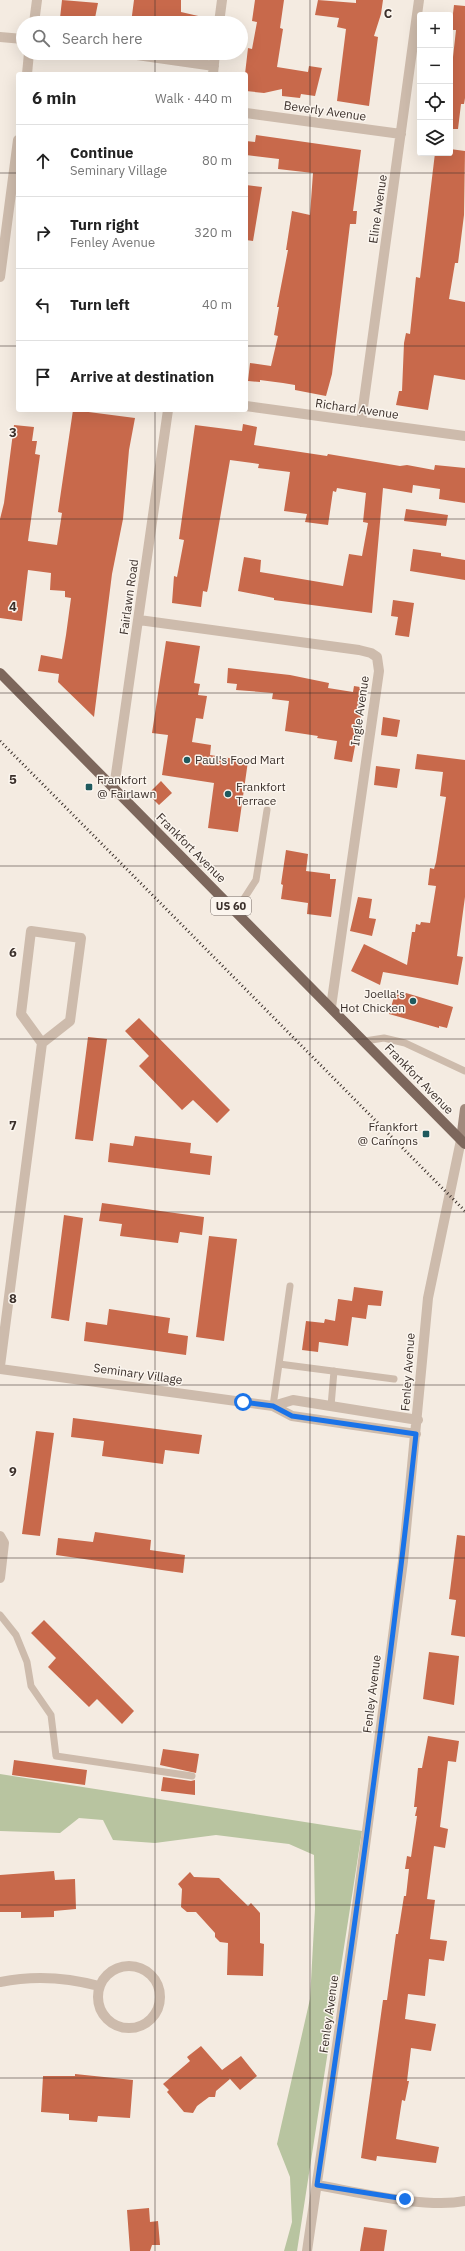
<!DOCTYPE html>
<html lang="en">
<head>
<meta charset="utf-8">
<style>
	:root { --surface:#fff; --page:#f6f6f6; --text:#222; --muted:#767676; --line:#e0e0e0 }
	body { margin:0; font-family:"IBM Plex Sans",sans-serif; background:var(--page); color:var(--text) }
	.controls { position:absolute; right:12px; top:12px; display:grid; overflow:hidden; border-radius:4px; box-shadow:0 4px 16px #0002 }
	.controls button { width:36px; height:36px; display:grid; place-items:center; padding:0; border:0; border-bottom:1px solid var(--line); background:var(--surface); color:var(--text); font:20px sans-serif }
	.stop { position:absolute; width:12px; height:12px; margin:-9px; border:3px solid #1a73e8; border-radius:50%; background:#fff }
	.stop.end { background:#1a73e8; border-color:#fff; box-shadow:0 1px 4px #0008 }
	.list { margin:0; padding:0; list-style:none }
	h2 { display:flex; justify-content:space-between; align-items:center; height:52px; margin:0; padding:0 16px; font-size:17px }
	h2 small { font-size:13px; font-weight:400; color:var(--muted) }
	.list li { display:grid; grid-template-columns:26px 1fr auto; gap:12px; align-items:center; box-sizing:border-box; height:72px; padding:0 16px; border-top:1px solid var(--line) }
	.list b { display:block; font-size:15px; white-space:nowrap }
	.list p { margin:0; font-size:13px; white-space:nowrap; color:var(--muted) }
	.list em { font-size:13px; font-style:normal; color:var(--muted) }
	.icon { flex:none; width:22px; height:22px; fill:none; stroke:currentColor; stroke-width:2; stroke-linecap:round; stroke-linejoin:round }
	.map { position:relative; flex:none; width:465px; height:2251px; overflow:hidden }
	.search { position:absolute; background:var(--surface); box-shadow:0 4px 16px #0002; left:16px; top:16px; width:232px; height:44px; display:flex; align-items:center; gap:10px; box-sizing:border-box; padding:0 14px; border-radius:22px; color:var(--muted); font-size:15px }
	.panel { position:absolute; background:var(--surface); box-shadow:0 4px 16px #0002; left:16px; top:72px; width:232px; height:340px; border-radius:4px }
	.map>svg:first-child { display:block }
	.green { fill:#b8c4a0 }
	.building { fill:#c8694b }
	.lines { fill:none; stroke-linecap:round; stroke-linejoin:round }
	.service { stroke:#cdbbac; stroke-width:7 }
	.minor { stroke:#cdbbac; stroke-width:10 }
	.secondary { stroke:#a18a7d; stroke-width:10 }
	.primary { stroke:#7d675c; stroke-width:10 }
	.rail { stroke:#3b302b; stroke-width:3; stroke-dasharray:1 3; stroke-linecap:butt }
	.route { stroke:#1a73e8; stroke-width:5 }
	.grid { fill:none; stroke:#3b302b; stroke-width:1; stroke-opacity:0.55 }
	.poi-dot { fill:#1f5a5e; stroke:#fbf5ee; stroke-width:1.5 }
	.labels { text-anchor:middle; stroke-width:3; stroke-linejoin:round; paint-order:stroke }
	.shield { fill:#fbf5ee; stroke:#756b66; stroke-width:1 }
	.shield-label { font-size:11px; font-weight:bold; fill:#3b302b }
	.street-label { font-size:12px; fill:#3b302b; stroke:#fbf5ee }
	.poi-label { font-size:12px; fill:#3b302b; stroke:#fbf5ee; text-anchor:start }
	.grid-label { font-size:13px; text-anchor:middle; font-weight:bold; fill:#3b302b; stroke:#fbf5ee; stroke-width:3; stroke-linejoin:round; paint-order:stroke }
</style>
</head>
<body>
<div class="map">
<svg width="465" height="2251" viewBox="0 0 465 2251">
	<rect width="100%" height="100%" fill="#f4ebe1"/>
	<path class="green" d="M0,1774L362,1831L297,2251H284L292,2222L290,2177L277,2144L310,1999L315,1909L314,1855L289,1844L216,1835L155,1843L113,1840L103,1820L79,1818L60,1833L0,1831Z"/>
	<path class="building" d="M62,0L98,3L94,23L60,18Z
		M134,0H181V12L207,18L206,23H131Z
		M255,0H284L280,28L283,29L277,67L308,72L309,66L322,68L315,96L301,94L300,98L282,96V89L264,93L246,91L245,74L248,48L252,49L257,22L252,21Z
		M318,0L356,3V0H383L381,14L374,36L378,37L369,106L337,101L346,29L337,27L339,18L315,15Z
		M454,5L465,6V98L464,104H461L458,129H450V57H453L456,30H451Z
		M256,135L361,150L353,211H357L356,224H350L332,374L326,396L295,390V385L283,383L260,380V382L248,381L250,363L271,366L278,336L274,335L279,307H277L288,250H286L292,211L310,215L313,173L278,169L279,159L246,155V141L255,142Z
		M450,149L465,151L464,215L458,263H455L449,299L465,302V380L434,375L428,410L396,405L399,391H402L404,343L406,333L410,334L416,277L420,278L435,153H450Z
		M246,185L262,187L253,241L246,240Z
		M73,410L135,418L129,450L123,519L112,574L94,717L58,682L59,674L38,671L41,655L62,659L66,635L71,598L65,597V591L50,590L51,573L28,570L22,621L0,618V519L4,503L14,425L34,427L32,441H37L35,454L40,455L28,541L57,545L62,513L58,512Z
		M243,424L257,427L254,445L327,456L328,454L400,466L407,465L434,470L435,465L465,468V503L439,499L440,489L413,485L412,493L383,488L372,613L274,600V598L238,591L244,557L261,560L260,572L343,586L349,554L362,556L368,523L363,522L366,493L337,488L336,492L333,491L328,525L305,522L307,514L284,511L290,472L258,468L259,464L230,460L208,588L207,592L203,591L201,607L172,603L174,576L177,577L184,540L179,539L195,425L242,431Z
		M406,509L448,515L446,526L404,521Z
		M413,549L441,553V556L465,560V580L410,571Z
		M393,600L414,603L409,637L395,635L398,617L391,616Z
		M166,641L200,646L194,683L200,684L198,695L207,696L203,719L196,718L192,742L211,745L210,755L248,761L238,832L208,828L214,783L162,775L168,735L152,733Z
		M228,668L290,675L329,683L328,688L353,692L354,686L366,688L352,762L334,759L337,741L317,738L318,736L285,731L289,701L272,699L273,693L236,690L237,684L227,683Z
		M383,717L400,720L397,737L381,735Z
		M417,754L465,760V897L457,956L463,957L458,985L383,972L380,985L351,971L364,944L407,965L412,932H415L416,924L420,925L421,922L430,923L436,886L428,885L430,868L434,869L436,862L446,797L440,796L443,772L415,769Z
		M376,766L400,769L397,788L374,785Z
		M161,781L172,793L159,805L148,794Z
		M286,850L308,854L306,871L330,874V879H336L331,917L307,914L308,903L281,899L283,885L281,884Z
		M358,897L372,899L369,918L376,919L372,936L350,931Z
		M396,990L453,1007L447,1028L439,1026V1028L389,1014Z
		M139,1018L230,1110L217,1123L193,1100L182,1110L139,1066L149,1056L125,1031Z
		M88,1037L107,1039L93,1141L75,1139Z
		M135,1136L191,1143L190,1153L212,1156L210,1175L108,1162L110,1143L133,1146Z
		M102,1203L204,1217L202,1235L180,1232L178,1243L120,1236L122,1224L99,1221Z
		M64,1215L83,1218L69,1321L51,1318Z
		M209,1236L237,1239L224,1341L196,1337Z
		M354,1287L383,1291L381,1306L368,1305L366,1319L352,1317L348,1346L319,1342L318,1352L302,1350L306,1321L324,1323L325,1319L335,1321L338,1299L352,1301Z
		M109,1309L170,1318L168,1333L188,1336L186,1355L84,1341L86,1322L107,1325Z
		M73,1418L202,1435L199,1454L165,1450L163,1464L102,1456L104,1441L71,1437Z
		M36,1431L54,1433L40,1536L22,1534Z
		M95,1532L151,1540L150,1550L185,1555L183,1573L56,1555L58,1538L93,1542Z
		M457,1535L465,1536V1637L451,1635L456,1600L449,1599Z
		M44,1620L134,1711L122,1724L97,1699L89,1707L48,1667L56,1658L31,1633Z
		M429,1652L459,1656L454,1705L423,1699Z
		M428,1736L459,1741L456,1762L448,1761L440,1827L448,1829L445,1848L434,1846L427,1899L435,1900L430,1939L447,1941L444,1961L429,1959L425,1996L408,1994L405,2019L436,2024L431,2051L411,2048L407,2081H409L405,2101L402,2100L396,2139L439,2147L436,2163L377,2156L376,2161L361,2158L383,2000H387L396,1934H398L404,1896H406L409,1869H405L407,1856L411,1857L417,1816H415L417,1807H414L418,1768H422Z
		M163,1749L199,1754L196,1773L160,1765Z
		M14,1760L87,1770L85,1785L12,1775Z
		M163,1777L191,1781L195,1780V1795L161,1791Z
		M54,1871L55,1880L75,1879L76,1909L54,1911V1917L21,1918V1912H0V1875Z
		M190,1872L194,1877L219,1878L248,1906L251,1903L260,1913V1943L264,1944L263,1976L227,1975L228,1943L220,1942L215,1937V1933L196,1912H187L181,1907L182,1889L178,1884Z
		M201,2046L230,2079L216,2091L215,2097H209L197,2106L193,2113L184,2112L167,2092L169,2090L163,2084L190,2061L187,2057Z
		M241,2056L257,2076L240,2090L222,2070Z
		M75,2074L133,2080L130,2118L98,2116L97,2122L69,2120V2114L41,2112L43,2076H75Z
		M149,2208L150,2222L158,2221L160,2245H152L150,2251H130L127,2210Z
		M364,2227L387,2230L384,2251H360Z"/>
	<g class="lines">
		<path class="service" d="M236,911L256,880L267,810
			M365,1041L384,1038L405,1043L465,1071
			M279,1364L290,1286
			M273,1406L279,1364L394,1379
			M331,1406L334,1371
			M0,1615L16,1635L27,1662L31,1686L51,1715L56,1756L192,1776"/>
		<path class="minor" d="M34,23L37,0
			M219,23L222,0
			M0,37L23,39
			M123,53L214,66
			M27,74L29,53
			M213,74L215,53
			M246,113L401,134
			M0,277L18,140
			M246,406L465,436
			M361,422L419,0
			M139,620L359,650L371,653L377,657L379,671L331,1007
			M114,788L168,410
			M0,1366L42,1043L21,1014L31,931L81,938L70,1021L42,1043
			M0,1369L273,1406
			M416,1434L292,1416L273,1406L293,1400L418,1420
			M0,1536L4,1543L0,1578
			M98 1997a31 31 0 1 1 62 0a31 31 0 1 1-62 0Z
			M0,1982C34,1975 66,1977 99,1986
			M317,2185C357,2192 427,2209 465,2201
			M307,2251L353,1936L403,1561L428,1298L461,1140"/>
		<path class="secondary" d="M461,1140L465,1109"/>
		<path class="primary" d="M0,673L465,1144"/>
		<path class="rail" d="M0,741L465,1211"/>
	</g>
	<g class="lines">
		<path class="route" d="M243,1402L273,1406L292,1416L416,1434C389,1685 354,1935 317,2185L405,2199"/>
	</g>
	<path class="grid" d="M155,0V23M310,0V2251M155,53V74M0,173H18M246,173H465M0,346H18M246,346H465M155,410V2251M0,519H465M0,693H465M0,866H465M0,1039H465M0,1212H465M0,1385H465M0,1558H465M0,1732H465M0,1905H465M0,2078H465"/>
	<g class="poi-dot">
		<circle cx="187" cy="760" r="4"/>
		<rect x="85" y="783" width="8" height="8" rx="2"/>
		<circle cx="228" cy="794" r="4"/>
		<circle cx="413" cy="1001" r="4"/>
		<rect x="422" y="1130" width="8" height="8" rx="2"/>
	</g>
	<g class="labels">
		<rect class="shield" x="211" y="897" width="40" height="18" rx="3"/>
		<g class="shield-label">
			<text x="231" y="910">US 60</text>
		</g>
		<g class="street-label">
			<text transform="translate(325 111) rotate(8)" y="4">Beverly Avenue</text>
			<text transform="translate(378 209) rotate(-82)" y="4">Eline Avenue</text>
			<text transform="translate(357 409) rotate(8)" y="4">Richard Avenue</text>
			<text transform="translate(129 597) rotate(-82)" y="4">Fairlawn Road</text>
			<text transform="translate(360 711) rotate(-82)" y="4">Ingle Avenue</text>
			<text transform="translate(191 848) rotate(45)" y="4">Frankfort Avenue</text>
			<text transform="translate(419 1079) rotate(46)" y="4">Frankfort Avenue</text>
			<text transform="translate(408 1372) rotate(-86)" y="4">Fenley Avenue</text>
			<text transform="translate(138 1374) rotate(8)" y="4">Seminary Village</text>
			<text transform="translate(372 1694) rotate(-83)" y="4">Fenley Avenue</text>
			<text transform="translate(329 2014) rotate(-82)" y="4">Fenley Avenue</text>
		</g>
		<g class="poi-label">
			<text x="195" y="764">Paul's Food Mart</text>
			<text x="97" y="784">Frankfort<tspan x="97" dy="14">@ Fairlawn</tspan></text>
			<text x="236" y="791">Frankfort<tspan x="236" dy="14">Terrace</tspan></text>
			<text x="405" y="998" text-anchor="end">Joella's<tspan x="405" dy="14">Hot Chicken</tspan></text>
			<text x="418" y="1131" text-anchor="end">Frankfort<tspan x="418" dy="14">@ Cannons</tspan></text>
		</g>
	</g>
	<g class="grid-label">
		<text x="388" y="18">C</text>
		<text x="13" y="437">3</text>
		<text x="13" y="611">4</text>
		<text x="13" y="784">5</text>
		<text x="13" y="957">6</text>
		<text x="13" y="1130">7</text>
		<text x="13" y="1303">8</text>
		<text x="13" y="1476">9</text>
	</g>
</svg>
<div class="controls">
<button>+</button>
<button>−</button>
<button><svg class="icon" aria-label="locate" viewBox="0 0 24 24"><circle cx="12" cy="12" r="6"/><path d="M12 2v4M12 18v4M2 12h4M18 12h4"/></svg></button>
<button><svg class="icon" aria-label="layers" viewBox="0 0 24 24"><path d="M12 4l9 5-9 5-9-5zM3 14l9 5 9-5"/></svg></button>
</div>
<div class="stop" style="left:243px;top:1402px"></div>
<div class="stop end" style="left:405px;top:2199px"></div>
<div class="search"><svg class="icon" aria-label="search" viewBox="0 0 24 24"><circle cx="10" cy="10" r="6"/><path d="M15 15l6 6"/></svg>Search here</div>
<section class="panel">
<h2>6 min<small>Walk · 440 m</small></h2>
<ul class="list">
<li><svg class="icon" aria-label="ahead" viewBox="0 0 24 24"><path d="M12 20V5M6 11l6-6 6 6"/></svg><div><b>Continue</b><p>Seminary Village</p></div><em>80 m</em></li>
<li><svg class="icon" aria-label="right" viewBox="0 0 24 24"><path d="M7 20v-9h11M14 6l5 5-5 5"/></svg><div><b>Turn right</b><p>Fenley Avenue</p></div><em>320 m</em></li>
<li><svg class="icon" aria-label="left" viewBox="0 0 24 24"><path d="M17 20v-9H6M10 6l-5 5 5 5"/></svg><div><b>Turn left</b></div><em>40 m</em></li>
<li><svg class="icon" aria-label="arrive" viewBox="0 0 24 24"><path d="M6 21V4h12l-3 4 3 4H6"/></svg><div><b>Arrive at destination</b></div></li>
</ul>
</section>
</div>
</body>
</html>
